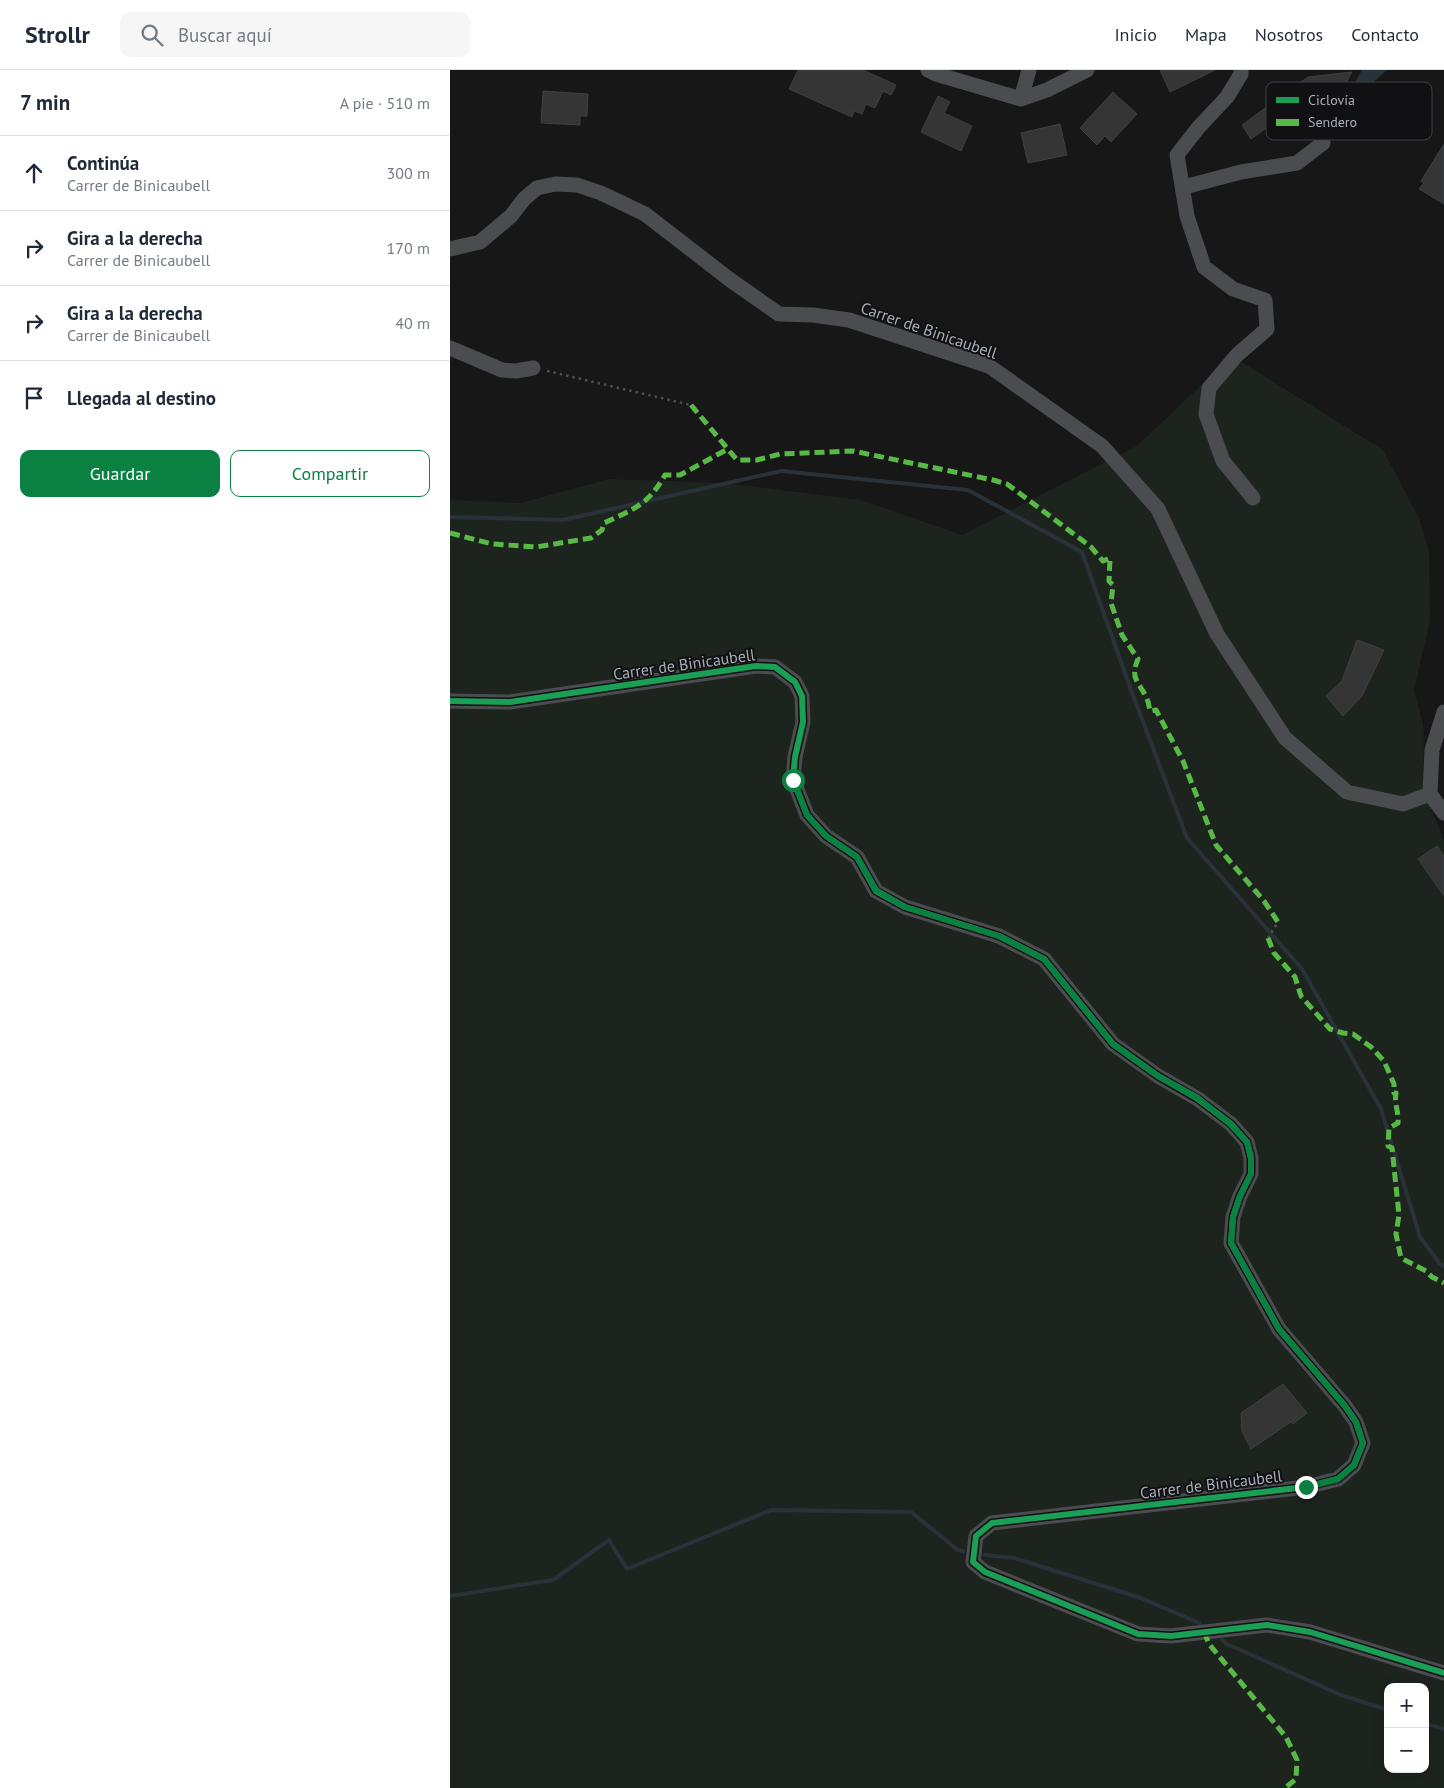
<!DOCTYPE html>
<html lang="es">
<head>
<meta charset="utf-8">
<style>
	:root { --surface:#fff; --page:#f6f6f7; --text:#1f2937; --muted:#747a83; --line:#e0e1e3; --accent:#0b8043 }
	body { margin:0; font-family:"PT Sans",sans-serif; background:var(--page); color:var(--text) }
	.controls { position:absolute; right:15px; bottom:15px; display:grid; overflow:hidden; border-radius:10px; box-shadow:0 2px 12px #0003 }
	.controls button { width:45px; height:45px; display:grid; place-items:center; padding:0; border:0; border-bottom:1px solid var(--line); background:var(--surface); color:var(--text); font:25px sans-serif }
	.stop { position:absolute; width:15px; height:15px; margin:-11px; border:4px solid #0b8043; border-radius:50%; background:#fff }
	.stop.end { background:#0b8043; border-color:#fff; box-shadow:0 1px 5px #0008 }
	.list { margin:0; padding:0; list-style:none }
	h2 { display:flex; justify-content:space-between; align-items:center; height:65px; margin:0; padding:0 20px; font-size:21px }
	h2 small { font-size:16px; font-weight:400; color:var(--muted) }
	.list li { display:grid; grid-template-columns:32px 1fr auto; gap:15px; align-items:center; box-sizing:border-box; height:75px; padding:0 20px; border-top:1px solid var(--line) }
	.list b { display:block; font-size:19px; white-space:nowrap }
	.list p { margin:0; font-size:16px; white-space:nowrap; color:var(--muted) }
	.list em { font-size:16px; font-style:normal; color:var(--muted) }
	.actions { display:flex; gap:10px; padding:15px 20px }
	.actions a { flex:1; padding:11px 0; border:1px solid var(--accent); border-radius:10px; text-align:center; font-size:18px; color:var(--accent) }
	.actions .main { background:var(--accent); color:#fff }
	.icon { flex:none; width:28px; height:28px; fill:none; stroke:currentColor; stroke-width:2; stroke-linecap:round; stroke-linejoin:round }
	.map { position:relative; flex:none; width:994px; height:1718px; overflow:hidden }
	header { display:flex; align-items:center; gap:30px; box-sizing:border-box; height:70px; padding:0 25px; background:var(--surface); border-bottom:1px solid var(--line) }
	header strong { font-size:24px }
	nav { display:flex; gap:28px; margin-inline-start:auto; font-size:18px }
	.search { width:350px; height:45px; background:var(--page); display:flex; align-items:center; gap:12px; box-sizing:border-box; padding:0 18px; border-radius:10px; color:var(--muted); font-size:19px }
	main { display:flex }
	aside { flex:1; background:var(--surface) }
	.map>svg:first-child { display:block }
	.green { fill:#1d241e; fill-rule:evenodd }
	.water { fill:#2a3239 }
	.lines { fill:none; stroke-linecap:round; stroke-linejoin:round }
	.stream { stroke:#2a3239; stroke-width:4 }
	.building { fill:#353536; stroke:#3f4043 }
	.path { stroke:#4d4e52; stroke-width:2.5; stroke-dasharray:2.5 4; stroke-linecap:butt }
	.minor { stroke:#4b4c50; stroke-width:15 }
	.quiet { stroke:#58b947; stroke-width:5; stroke-dasharray:10 5; stroke-linecap:butt }
	.cycleway-casing { stroke:#111113; stroke-width:9 }
	.cycleway { stroke:#1a9f57; stroke-width:6 }
	.route { stroke:#0b8043; stroke-width:6 }
	.labels { text-anchor:middle; stroke-width:4; stroke-linejoin:round; paint-order:stroke }
	.street-label { font-size:16px; fill:#a8adb8; stroke:#111113 }
	.key { fill:#111113; stroke:#3e4045; stroke-width:1 }
	.key-label { font-size:14px; fill:#a8adb8 }
</style>
</head>
<body>
<header>
<strong>Strollr</strong>
<div class="search"><svg class="icon" aria-label="search" viewBox="0 0 24 24"><circle cx="10" cy="10" r="6"/><path d="M15 15l6 6"/></svg>Buscar aquí</div>
<nav><a>Inicio</a><a>Mapa</a><a>Nosotros</a><a>Contacto</a></nav>
</header>
<main>
<aside>
<h2>7 min<small>A pie · 510 m</small></h2>
<ul class="list">
<li><svg class="icon" aria-label="ahead" viewBox="0 0 24 24"><path d="M12 20V5M6 11l6-6 6 6"/></svg><div><b>Continúa</b><p>Carrer de Binicaubell</p></div><em>300 m</em></li>
<li><svg class="icon" aria-label="right" viewBox="0 0 24 24"><path d="M7 20v-9h11M14 6l5 5-5 5"/></svg><div><b>Gira a la derecha</b><p>Carrer de Binicaubell</p></div><em>170 m</em></li>
<li><svg class="icon" aria-label="right" viewBox="0 0 24 24"><path d="M7 20v-9h11M14 6l5 5-5 5"/></svg><div><b>Gira a la derecha</b><p>Carrer de Binicaubell</p></div><em>40 m</em></li>
<li><svg class="icon" aria-label="arrive" viewBox="0 0 24 24"><path d="M6 21V4h12l-3 4 3 4H6"/></svg><div><b>Llegada al destino</b></div></li>
</ul>
<div class="actions"><a class="main">Guardar</a><a>Compartir</a></div>
</aside>
<div class="map">
<svg width="994" height="1718" viewBox="0 0 994 1718">
	<rect width="100%" height="100%" fill="#171717"/>
	<path class="green" d="M782,286L933,380L969,448L979,483L980,551L964,620L973,654L974,722L994,770V1718H0V430L71,433L159,409L274,413L411,430L512,465L687,376ZM938,1617H975V1699H938Z"/>
	<path class="water" d="M912,0H937L911,23L898,25Z"/>
	<g class="lines">
		<path class="stream" d="M0,447L113,450L331,401L518,420L632,482L681,620L737,768L852,899L931,1039L970,1167L990,1194L994,1196
			M535,1485L564,1488L691,1528L749,1553
			M0,1526L103,1510L159,1470L177,1499L321,1440L461,1442L508,1480L513,1481
			M772,1570L777,1574L891,1625L938,1640
			M975,1653L994,1659"/>
	</g>
	<path class="building" d="M348,0H413L446,15L441,25L433,21L425,38L416,34L412,44L404,41L402,47L339,19Z
		M710,0H765L720,22Z
		M902,2L888,27L858,28L801,69L792,55L858,7Z
		M93,21L138,24L137,46H130V55L91,53Z
		M663,22L687,44L661,72L655,66L647,75L630,58Z
		M488,26L500,32L494,43L522,56L511,81L471,62Z
		M610,54L617,85L578,93L571,63Z
		M994,74V134L969,119L974,113L971,111Z
		M907,570L934,580L912,626L893,646L876,626L892,611Z
		M987,776L994,786V826L968,789Z
		M833,1314L857,1343L843,1354L841,1352L801,1379L792,1361L791,1343Z"/>
	<g class="lines">
		<path class="path" d="M97,301L241,335
			M818,868L828,852"/>
		<path class="minor" d="M478,0L486,4L571,29L597,20L637,0
			M791,0V4L777,27L748,58L727,85L737,146L754,197L783,219L815,230L817,259L787,285L759,318L756,344L773,391L803,428
			M571,29L579,0
			M734,117L791,102L847,93L873,73
			M0,179L30,172L61,146L74,129L87,118L105,114L127,115L151,123L195,144L279,209L329,244L363,245L399,250L539,296L652,376L708,439L767,564L835,668L897,722L953,734L980,724
			M0,278L52,300L66,301L83,298
			M0,631L60,632L306,596L325,597L345,612L352,626L353,652L345,687L343,709L357,745L376,766L407,787L426,821L455,837L549,866L594,889L663,974L708,1006L748,1029L781,1054L797,1072L801,1088V1104L790,1126L783,1147L781,1173L829,1259L895,1336L906,1352L913,1373L904,1395L888,1409L856,1417L542,1453L526,1466L523,1492L535,1502L688,1564L721,1566L817,1555L860,1562L994,1603
			M994,642L982,680L980,724L994,743"/>
		<path class="quiet" d="M241,335L287,390H307L330,384L403,381L543,410L557,414L641,477L653,491L660,488L659,511L663,515L661,533L672,565L688,589C679,610 690,612 697,629C699,633 699,637 700,641L706,640L733,691L766,775L814,831L828,852
			M0,463L42,474L86,477L141,468L152,460L154,453C184,439 198,435 215,405H230L278,379
			M818,868L824,883L845,907L851,926L880,959L893,963L903,964L921,977L934,991L944,1014V1023H946C944,1034 949,1042 948,1053L939,1058L938,1076L942,1078L949,1145L946,1164L951,1188L976,1201L982,1207L994,1213
			M754,1562L759,1574L836,1667L847,1690L846,1709L835,1718"/>
		<g class="cycleway-casing">
			<path id="cycleway" d="M0,631L60,632L306,596L325,597L345,612L352,626L353,652L345,687L343,709L357,745L376,766L407,787L426,821L455,837L549,866L594,889L663,974L708,1006L748,1029L781,1054L797,1072L801,1088V1104L790,1126L783,1147L781,1173L829,1259L895,1336L906,1352L913,1373L904,1395L888,1409L856,1417L542,1453L526,1466L523,1492L535,1502L688,1564L721,1566L817,1555L860,1562L994,1603"/>
		</g>
		<use href="#cycleway" class="cycleway"/>
	</g>
	<g class="lines">
		<path class="route" d="M343,710L357,745L376,766L407,787L426,820L455,837L549,866L594,889L663,974L708,1006L748,1028L780,1054L797,1072L801,1088V1104L790,1126L783,1147L781,1173L829,1259L895,1336L906,1352L913,1373L904,1395L888,1409L856,1417"/>
	</g>
	<g class="labels">
		<g class="street-label">
			<text transform="translate(479 260) rotate(19)" y="6">Carrer de Binicaubell</text>
			<text transform="translate(234 594) rotate(-8)" y="6">Carrer de Binicaubell</text>
			<text transform="translate(761 1414) rotate(-7)" y="6">Carrer de Binicaubell</text>
		</g>
	</g>
	<rect x="816" y="12" width="166" height="58" rx="8" class="key"/>
	<rect x="826" y="27" width="23" height="6" fill="#1a9f57"/>
	<rect x="826" y="49" width="23" height="7" fill="#58b947"/>
	<g class="key-label">
		<text x="858" y="35">Ciclovía</text>
		<text x="858" y="57">Sendero</text>
	</g>
</svg>
<div class="controls">
<button>+</button>
<button>−</button>
</div>
<div class="stop" style="left:343px;top:710px"></div>
<div class="stop end" style="left:856px;top:1417px"></div>
</div>
</main>
</body>
</html>
